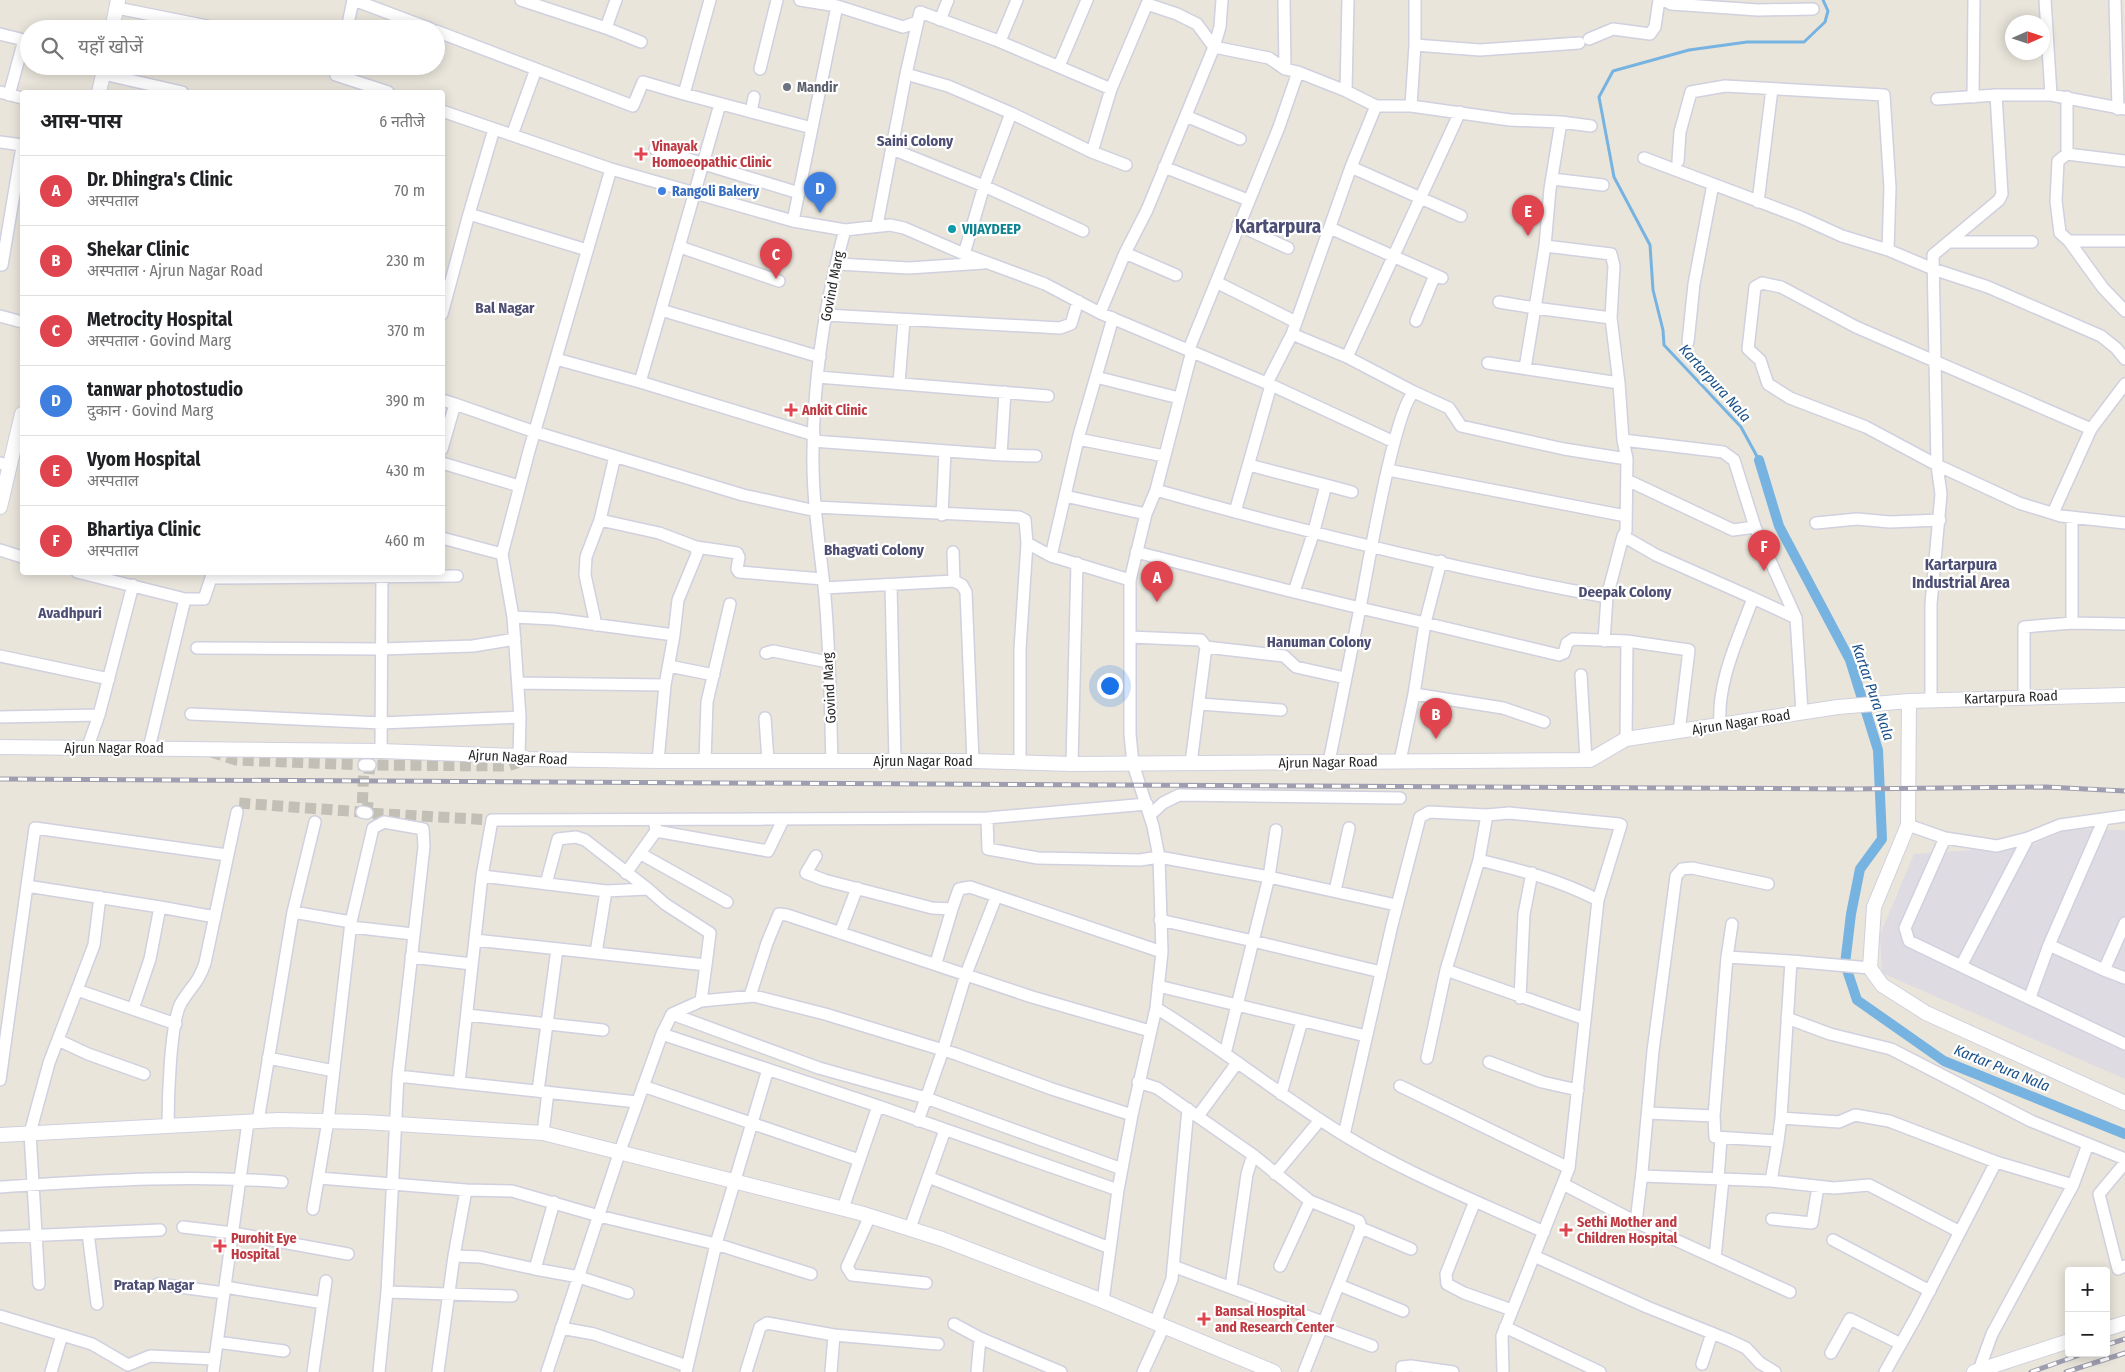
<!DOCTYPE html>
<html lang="hi">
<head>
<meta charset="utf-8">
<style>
	:root { --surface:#fff; --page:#f2f2f2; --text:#202124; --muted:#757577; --line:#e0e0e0; --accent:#2563eb }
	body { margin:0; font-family:"Fira Sans Condensed","Noto Sans Devanagari",sans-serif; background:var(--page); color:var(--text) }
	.controls { position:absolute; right:15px; bottom:15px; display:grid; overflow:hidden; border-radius:5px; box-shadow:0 2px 12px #0003 }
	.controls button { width:45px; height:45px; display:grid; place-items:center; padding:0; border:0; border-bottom:1px solid var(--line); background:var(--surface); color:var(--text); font:25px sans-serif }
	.compass { position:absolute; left:2005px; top:15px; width:45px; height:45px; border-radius:50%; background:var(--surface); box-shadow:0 2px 12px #0003; rotate:87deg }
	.you { position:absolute; left:1109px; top:685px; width:18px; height:18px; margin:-12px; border:4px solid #fff; border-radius:50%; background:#1a73e8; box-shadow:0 0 0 8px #1a73e833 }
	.badge { display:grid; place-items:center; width:32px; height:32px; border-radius:50%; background:var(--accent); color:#fff; font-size:16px; font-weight:700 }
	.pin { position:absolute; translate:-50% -41px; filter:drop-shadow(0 1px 2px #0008) }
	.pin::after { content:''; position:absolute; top:26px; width:18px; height:15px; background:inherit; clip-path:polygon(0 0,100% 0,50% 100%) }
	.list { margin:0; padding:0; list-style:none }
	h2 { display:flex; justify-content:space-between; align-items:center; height:65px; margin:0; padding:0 20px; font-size:21px }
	h2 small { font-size:16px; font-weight:400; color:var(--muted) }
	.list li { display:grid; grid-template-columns:32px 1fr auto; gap:15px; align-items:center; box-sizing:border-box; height:70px; padding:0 20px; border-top:1px solid var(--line) }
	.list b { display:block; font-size:19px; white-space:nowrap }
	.list p { margin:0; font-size:16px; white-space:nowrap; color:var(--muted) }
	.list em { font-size:16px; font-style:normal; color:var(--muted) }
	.icon { flex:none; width:28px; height:28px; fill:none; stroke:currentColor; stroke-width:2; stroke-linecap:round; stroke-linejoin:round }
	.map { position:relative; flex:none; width:2125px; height:1372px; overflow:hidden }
	.search { position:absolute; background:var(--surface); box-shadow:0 2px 12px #0003; left:20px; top:20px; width:425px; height:55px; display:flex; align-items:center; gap:12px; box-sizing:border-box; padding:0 18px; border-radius:28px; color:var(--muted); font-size:19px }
	.panel { position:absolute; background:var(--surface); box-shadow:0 2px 12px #0003; left:20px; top:90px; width:425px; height:485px; border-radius:5px }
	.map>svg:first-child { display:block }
	.industrial { fill:#dedbe2 }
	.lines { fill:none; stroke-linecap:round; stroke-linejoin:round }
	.stream { stroke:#77b3e1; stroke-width:3 }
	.canal { stroke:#77b3e1; stroke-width:10 }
	.minor-tunnel { stroke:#c2bfb7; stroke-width:11; stroke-dasharray:11 5.5; stroke-linecap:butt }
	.minor-casing { stroke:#d0d0df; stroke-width:14 }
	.tertiary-casing { stroke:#d0d0df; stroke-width:16 }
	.minor { stroke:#fff; stroke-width:11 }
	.tertiary { stroke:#fff; stroke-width:14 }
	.rail-casing { stroke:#9f9eb0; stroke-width:5 }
	.rail { stroke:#fff; stroke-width:3; stroke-dasharray:9; stroke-linecap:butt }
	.worship-dot { fill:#6b7280; stroke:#fff; stroke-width:2 }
	.health-dot { fill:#e0444e; stroke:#fff; stroke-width:2 }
	.shop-dot { fill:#3f7fe0; stroke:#fff; stroke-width:2 }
	.culture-dot { fill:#0f9aa8; stroke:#fff; stroke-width:2 }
	.labels { text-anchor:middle; stroke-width:4.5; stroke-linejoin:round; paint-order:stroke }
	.worship-label { font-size:14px; font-weight:bold; fill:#5b616d; stroke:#fff; text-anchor:start }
	.health-label { font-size:14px; font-weight:bold; fill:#be3a42; stroke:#fff; text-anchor:start }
	.shop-label { font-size:14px; font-weight:bold; fill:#366cbe; stroke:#fff; text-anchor:start }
	.culture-label { font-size:14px; font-weight:bold; fill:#0d838f; stroke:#fff; text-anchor:start }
	.street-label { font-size:14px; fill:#282828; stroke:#fff }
	.neighbourhood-label { font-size:15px; font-weight:bold; fill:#4d4e73; stroke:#fff }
	.water-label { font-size:15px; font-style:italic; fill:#1a5089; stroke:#fff }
	.quarter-label { font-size:16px; font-weight:bold; fill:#4d4e73; stroke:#fff }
	.district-label { font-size:19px; font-weight:bold; fill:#4d4e73; stroke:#fff }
</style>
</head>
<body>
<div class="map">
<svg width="2125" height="1372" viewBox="0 0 2125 1372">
	<rect width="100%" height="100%" fill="#e9e5db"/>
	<path class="industrial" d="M2069,829L2125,830V1079L1882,973L1880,935L1914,854L2030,846Z"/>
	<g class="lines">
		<path class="stream" d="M1759,460L1741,427L1664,345L1663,330L1653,290L1650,245L1614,177L1599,97L1613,71L1689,50L1747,42H1804L1825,22L1828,11L1823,0"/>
		<path class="canal" d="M1759,460L1779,526L1850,660L1878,750L1882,839L1860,869L1851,914L1845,964L1857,1000L1944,1061L2125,1134"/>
		<path class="minor-tunnel" d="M211,752L236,760L364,765L362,812L238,803L237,812
			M369,774L370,765L508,766L528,759
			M368,802L367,813L492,820"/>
		<g class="minor-casing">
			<path id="minor" d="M354,0L431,29
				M521,0L606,28
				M616,0L606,28L641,42
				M710,0L684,94L812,128
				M800,0L837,6L903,27L917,22
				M1284,0L1285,69
				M1348,0L1346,91L1376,106
				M1415,0V45L1411,106L1510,120L1561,122L1550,189L1545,246L1535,308L1611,318L1619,383L1623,440L1627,459L1626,531L1623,536
				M1664,0L1671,4L1758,10L1813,9
				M2045,0L2051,95L2125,109
				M2115,0L2118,109
				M117,8L222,29
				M940,20L948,0
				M347,29L353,0
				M436,31L633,106L643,82L684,94
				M0,34L24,40L9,95
				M1589,39L1613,29L1650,34L1655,27L1659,0
				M1000,41L1017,0
				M1415,45L1480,50L1579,43
				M1214,47L1220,27L1222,0
				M338,66L336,75L388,92
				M1059,66L1087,0
				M760,69L777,0
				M103,74L182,92
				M906,74L948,86L1011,113
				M0,92L22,98
				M1973,97L1974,0
				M2067,97V154L2125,161
				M1937,99L1996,95H2051
				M720,104L661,310L820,357
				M442,111L611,169L793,221L845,230L890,225L904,228L964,254L1045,284L1100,313L1271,385
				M751,112L754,97
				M1186,116L1240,139
				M1561,122L1591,126
				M494,129L469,214L587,250
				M512,135L536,69
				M0,142L22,145
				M655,149L799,193
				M892,149L984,186L1083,231
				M1092,152L1126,165
				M2067,154L2058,161L2056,201L2060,233L2069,241H2125
				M1644,158L1800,217L1842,236L1888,250
				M1678,161L1680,132L1691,92L1725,86L1884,95L1890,188L1888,250L1933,269L1988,287L2101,336L2116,348L2125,359
				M1164,167L1248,200
				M1351,167L1461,216
				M1552,179L1603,185
				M1758,202L1772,89
				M793,221L837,6
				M877,225L906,74L920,12L996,40L1111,89
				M1238,225L1288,248
				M1330,228L1442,278
				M2069,241L2103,288L2125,311
				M1949,242H2032
				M1545,246L1611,254L1614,266L1611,318
				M680,247L779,281
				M1125,253L1176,275
				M964,254L984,186L1011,113L1092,152L1111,89L1147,4L1177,14L1197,24L1214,47
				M838,264L909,268L984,263
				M2,265L22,147
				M1216,282L1296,322
				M1499,302L1535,308L1525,368
				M1100,313L1125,253L1147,210L1214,47L1269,58L1285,69L1298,72
				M442,314L469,214
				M826,315L1060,328L1071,324L1078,301
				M0,316L22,322
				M1416,321L1435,275
				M1292,334L1351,167L1376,106H1411
				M1688,342L1694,284L1713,184
				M1189,349L1279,127L1298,72L1346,91
				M1347,357L1414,392
				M556,359L640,382L661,310
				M1488,363L1619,383
				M818,377L1048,396
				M1096,377L1179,398
				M640,382L814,435
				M899,383L904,320
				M1267,383L1292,334L1347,357L1460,112
				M1005,392L1001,455L1036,456
				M442,400L455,404
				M2091,429L1856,327L1781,287L1762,283L1755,287L1748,349L1760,360L1768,384L1790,398L1866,427L1937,465L2019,503L2061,516L2125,523
				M1078,439L1164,456
				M1623,440L1723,452L1734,460L1755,527L1796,618L1802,712
				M813,441L1001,455
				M442,449L455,404L535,432L743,495L816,511
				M615,456L600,520L659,533L696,547L697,554L678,600L674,635
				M0,463L10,466
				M442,463L519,486
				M1249,465L1326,485L1314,531L1294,592L1360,608L1329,762
				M1388,470L1626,516
				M1627,480L1733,530L1755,527
				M1326,485L1352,492
				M1156,490L1192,351
				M1065,496L1146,514
				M815,507L1019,517L1025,520L1027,543
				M1235,512L1271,385L1394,442
				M2053,513L2091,429L2125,384
				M942,515L945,451
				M2072,517V623L2125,624
				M1816,523L1857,519L1890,522L1940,520
				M442,538L502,554
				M696,547L737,553L739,557L737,569L739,572L823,579
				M0,550L22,557
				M953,552L954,581
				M1136,552L1294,592
				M1051,556L1079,435L1113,318
				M1441,561L1425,623L1559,655L1564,653L1567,643L1573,639L1627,641L1689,650L1679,732
				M77,572L185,599L149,748
				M212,572L211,578L457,576
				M891,585L895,761
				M824,588L954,581L962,585L966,592L973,761
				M1753,598L1796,618
				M185,599H204L211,578
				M513,617L554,619L674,635L665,685L658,761
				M596,625L585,575L586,557L600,520
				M1130,637L1201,640L1206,647L1284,656L1296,667L1345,678
				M1604,641L1607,597L1623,536L1656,555L1753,598C1739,637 1717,681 1720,724
				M197,648L382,649L473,646L515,639
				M766,653L773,651L828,662
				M0,656L109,679
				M669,666L714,675
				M1581,675L1586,760
				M518,683L665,685
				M1414,694L1503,708L1544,722
				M2024,696V627L2072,623
				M1931,700V604L1941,494L1937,465L1933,255L1999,200L2002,194L1996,95
				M1200,704L1281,710
				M191,714L381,723L520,717
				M0,717L99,715
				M765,718L768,761
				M1626,739L1627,641
				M87,749L99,715L133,585
				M381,751L382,572
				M519,756L520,717L513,617L502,554L529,451L611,169
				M705,761L707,702L730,604
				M832,761C830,703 830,644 824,586C819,541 812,496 813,450C814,376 825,301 845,230
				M1400,761L1414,694L1425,623L1360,608C1367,573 1394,409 1414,392L1449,408L1461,426L1564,449L1627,459
				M1020,763V649L1027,543L1051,556L1130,580
				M1191,763L1206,647
				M1072,764L1077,563
				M364,765H370
				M362,812L367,813
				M1150,815L1163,803L1179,795L1400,798
				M1487,815L1479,860C1520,870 1560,880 1598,900L1569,1168L1502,1336L1503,1372
				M987,818L988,849L1038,858L1140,860L1159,857L1269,877L1253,941L1381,972
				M1908,825L1945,838L1997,846L2028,838L2060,825L2125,816
				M1276,830L1269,877L1396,905
				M656,831L768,851L783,820
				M1945,838L1905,928L1909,941L1961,966
				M2028,838L1961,966L2125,1044
				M641,854L727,902
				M816,856L806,873L824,880L932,908L952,909L936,963
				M1479,860L1446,970L1585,1019
				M626,873L656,831L655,825
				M482,876L492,820L987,818L1147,804
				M546,884L558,839L576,837L585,840L648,889
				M27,886L160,907
				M606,891L648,889L665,904L710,933L706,965
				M1335,891L1349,828
				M952,909L959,889L970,887L1162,952
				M293,912L351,922
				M1160,920L1253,941L1225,1054
				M2125,923L2104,970L2125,978
				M351,927L413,934
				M840,933L857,888
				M2049,945L2104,970
				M596,953L706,965L701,1001
				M411,957L472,964
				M1727,957L1732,924
				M1791,961L1870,968
				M1158,986L1366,1036
				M77,990L176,1024
				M750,996L767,943L779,914L787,915L1032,997L1150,1031
				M2030,997L2049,945L2104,819
				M1520,998L1524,914L1532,873
				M1156,1008C1219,1046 1276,1093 1339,1132C1403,1172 1474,1200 1544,1232
				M133,1009L150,959L160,907L215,917
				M672,1014L819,1068L926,1098L1122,1169
				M467,1015L603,1030
				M1787,1018L1830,1034L1891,1049L2031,1121L2088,1144
				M662,1034L878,1106
				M58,1040L88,1054L144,1074
				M268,1058L334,1071
				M1427,1058L1446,970
				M1489,1062L1542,1082L1578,1090
				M398,1076L637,1102
				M0,1080L35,828L227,855
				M1138,1082L1157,1088L1253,1155L1310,1201L1359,1221L1361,1228L1304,1372
				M459,1083L482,876L606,891L596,953L475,940
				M643,1086L859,1160
				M1400,1086L1569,1168
				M538,1091L557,949
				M1281,1094L1302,1021
				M1648,1113L1714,1116L1715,1137L1778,1141L1781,1118L1839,1122L1855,1115L1889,1121L1996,1162L2073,1185L1992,1334L1979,1370
				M1198,1116L1237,1063
				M1714,1116L1727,957L1791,961L1781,1118
				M258,1121L293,912L315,822
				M918,1121L943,1050L966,974L996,897
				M168,1126C168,1101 170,1023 181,1003C191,986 198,984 205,963L237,812
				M543,1133L548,1092
				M1344,1135L1392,925L1420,817L1429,812L1487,815L1509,813L1619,824L1621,825L1598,900
				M1778,1141L1771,1181L1834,1188L1869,1185L1960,1232
				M2125,1163L2099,1194L2118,1269L2125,1266
				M1275,1174L1320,1120
				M1642,1176L1723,1179L1715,1258
				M928,1177L1110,1248
				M319,1178L466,1190L512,1191L599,1216L716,1244L811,1274
				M1718,1179L1721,1138
				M1723,1179L1771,1181
				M1563,1184L1636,1222L1642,1172L1653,1051L1676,876L1682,869L1692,868L1768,884
				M2073,1185L2088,1144L2125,1159
				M0,1187C94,1181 188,1174 282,1182
				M1475,1201L1446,1274L1447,1284L1464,1293L1512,1310
				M554,1202L535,1269L579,1277L628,1293
				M843,1208L878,1106L1118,1190
				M313,1209L328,1121L351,922L373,828L384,822L423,829L424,847L398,1076L387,1292L379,1372
				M870,1216L847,1267L852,1275L926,1283
				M1772,1219L1812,1223L1818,1187
				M1636,1222L1790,1292
				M183,1227L233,1233L348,1254
				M910,1228L945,1130
				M1361,1228L1411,1249
				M88,1233L97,1304
				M0,1237L160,1230
				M1833,1240L1930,1291
				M454,1256L466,1190
				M1534,1256L1647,1307L1729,1340L1746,1348L1760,1363L1775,1372
				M1173,1266L1325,1323
				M1280,1266L1310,1201
				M39,1284L30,1133L49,1063L94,945L100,897
				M158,1284L224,1293
				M1339,1285L1403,1311
				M225,1287L323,1303
				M1231,1287L1247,1174L1253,1155
				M387,1292L512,1296
				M1103,1301L1118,1190L1132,1115L1156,1008L1162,952L1159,857L1153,826L1133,764L1130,734V580L1146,514L1156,490C1304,532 1455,569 1607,597
				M0,1316L92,1344L128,1365
				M1155,1323L1172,1279L1188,1109
				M954,1324L980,1338L1061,1372
				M1505,1327L1600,1372
				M561,1328L594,1334L687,1366
				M1323,1328L1372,1346
				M217,1342L284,1351
				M1831,1353L1850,1319L1901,1344
				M1702,1364L1712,1333
				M128,1365L150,1356L215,1359
				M51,1372L62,1335
				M213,1372L248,1122
				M313,1372L326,1281
				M438,1372L454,1256L480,1257L535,1269
				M547,1372L620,1151L662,1034L672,1014L701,1001L754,996L825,1014L956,1054L1052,1089L1132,1115
				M686,1372L716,1244L768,1069
				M746,1372L760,1327L767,1323L834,1335L938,1344
				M831,1372L834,1335
				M977,1372L980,1338
				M1143,1372L1164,1326
				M1402,1372V1367L1411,1366L1453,1372
				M1885,1372L1916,1317L1996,1162"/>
		</g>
		<g class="tertiary-casing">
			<path id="tertiary" d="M112,29L118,0
				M99,92L105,66
				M0,507L22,414
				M1909,701L1908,825L1874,907L1870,968L1882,985L1926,1013L2125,1103
				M0,747L381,751L519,756L528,759L658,761H973L1072,764L1590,760L1626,739L1838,707L1909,701L2125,695
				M0,1135L279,1120L364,1122L543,1133L860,1213L942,1239L1103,1301L1274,1372
				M2106,1329L2125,1323
				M1974,1372L2069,1341"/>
		</g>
		<use href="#minor" class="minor"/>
		<use href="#tertiary" class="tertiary"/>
		<g class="rail-casing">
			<path id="rail" d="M0,779L1851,789L2046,787L2125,791
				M2106,1345L2125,1339
				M2031,1372L2085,1353
				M2066,1372L2125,1353"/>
		</g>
		<use href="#rail" class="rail"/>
	</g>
	<circle class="worship-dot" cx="787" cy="87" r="5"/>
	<g class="health-dot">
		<path d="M638.5 146.5h5v5h5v5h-5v5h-5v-5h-5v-5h5z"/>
		<path d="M788.5 402.5h5v5h5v5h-5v5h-5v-5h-5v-5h5z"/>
		<path d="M1563.5 1222.5h5v5h5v5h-5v5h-5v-5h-5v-5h5z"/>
		<path d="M217.5 1238.5h5v5h5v5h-5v5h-5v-5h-5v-5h5z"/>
		<path d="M1201.5 1311.5h5v5h5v5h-5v5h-5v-5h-5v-5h5z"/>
	</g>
	<circle class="shop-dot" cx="662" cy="191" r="5"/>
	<circle class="culture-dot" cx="952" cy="229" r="5"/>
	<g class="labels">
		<g class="worship-label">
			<text x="797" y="92">Mandir</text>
		</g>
		<g class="health-label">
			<text x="652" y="151">Vinayak<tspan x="652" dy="16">Homoeopathic Clinic</tspan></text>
			<text x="802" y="415">Ankit Clinic</text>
			<text x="1577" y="1227">Sethi Mother and<tspan x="1577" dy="16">Children Hospital</tspan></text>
			<text x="231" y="1243">Purohit Eye<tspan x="231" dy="16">Hospital</tspan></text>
			<text x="1215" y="1316">Bansal Hospital<tspan x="1215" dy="16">and Research Center</tspan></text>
		</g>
		<g class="shop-label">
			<text x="672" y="196">Rangoli Bakery</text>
		</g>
		<g class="culture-label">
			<text x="962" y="234">VIJAYDEEP</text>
		</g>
		<g class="street-label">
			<text transform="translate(832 286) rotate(-79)" y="5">Govind Marg</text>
			<text transform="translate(829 688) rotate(-93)" y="5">Govind Marg</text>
			<text transform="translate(2011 697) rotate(-2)" y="5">Kartarpura Road</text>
			<text transform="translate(1741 722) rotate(-9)" y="5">Ajrun Nagar Road</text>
			<text x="114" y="753">Ajrun Nagar Road</text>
			<text transform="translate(518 757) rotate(3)" y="5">Ajrun Nagar Road</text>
			<text x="923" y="766">Ajrun Nagar Road</text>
			<text transform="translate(1328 762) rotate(-1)" y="5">Ajrun Nagar Road</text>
		</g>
		<g class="neighbourhood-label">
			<text x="915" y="146">Saini Colony</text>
			<text x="505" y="313">Bal Nagar</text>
			<text x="874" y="555">Bhagvati Colony</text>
			<text x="1625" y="597">Deepak Colony</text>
			<text x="70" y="618">Avadhpuri</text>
			<text x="1319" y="647">Hanuman Colony</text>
			<text x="154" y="1290">Pratap Nagar</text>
		</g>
		<g class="water-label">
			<text transform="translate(1715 383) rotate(48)" y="5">Kartarpura Nala</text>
			<text transform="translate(1873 692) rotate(71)" y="5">Kartar Pura Nala</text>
			<text transform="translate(2002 1068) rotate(22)" y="5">Kartar Pura Nala</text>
		</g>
		<g class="quarter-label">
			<text x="1961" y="570">Kartarpura<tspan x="1961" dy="18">Industrial Area</tspan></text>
		</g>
		<g class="district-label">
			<text x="1278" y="233">Kartarpura</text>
		</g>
	</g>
</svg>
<div class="controls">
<button>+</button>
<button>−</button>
</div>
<svg class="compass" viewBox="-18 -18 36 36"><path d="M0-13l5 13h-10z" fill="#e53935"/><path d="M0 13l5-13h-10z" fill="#757577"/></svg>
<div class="you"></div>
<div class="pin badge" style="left:1157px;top:602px;background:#e0444e">A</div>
<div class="pin badge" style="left:1436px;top:739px;background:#e0444e">B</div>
<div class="pin badge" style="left:776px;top:279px;background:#e0444e">C</div>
<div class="pin badge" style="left:820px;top:213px;background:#3f7fe0">D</div>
<div class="pin badge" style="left:1528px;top:236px;background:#e0444e">E</div>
<div class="pin badge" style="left:1764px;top:571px;background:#e0444e">F</div>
<div class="search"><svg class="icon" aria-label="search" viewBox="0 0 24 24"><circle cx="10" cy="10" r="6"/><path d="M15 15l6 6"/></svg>यहाँ खोजें</div>
<section class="panel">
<h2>आस-पास<small>6 नतीजे</small></h2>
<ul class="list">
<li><span class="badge" style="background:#e0444e">A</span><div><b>Dr. Dhingra's Clinic</b><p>अस्पताल</p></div><em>70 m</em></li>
<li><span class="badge" style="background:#e0444e">B</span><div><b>Shekar Clinic</b><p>अस्पताल · Ajrun Nagar Road</p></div><em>230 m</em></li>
<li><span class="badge" style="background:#e0444e">C</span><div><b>Metrocity Hospital</b><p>अस्पताल · Govind Marg</p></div><em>370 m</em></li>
<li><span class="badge" style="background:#3f7fe0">D</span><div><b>tanwar photostudio</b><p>दुकान · Govind Marg</p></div><em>390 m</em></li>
<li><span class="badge" style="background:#e0444e">E</span><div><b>Vyom Hospital</b><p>अस्पताल</p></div><em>430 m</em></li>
<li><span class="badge" style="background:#e0444e">F</span><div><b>Bhartiya Clinic</b><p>अस्पताल</p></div><em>460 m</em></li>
</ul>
</section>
</div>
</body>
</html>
